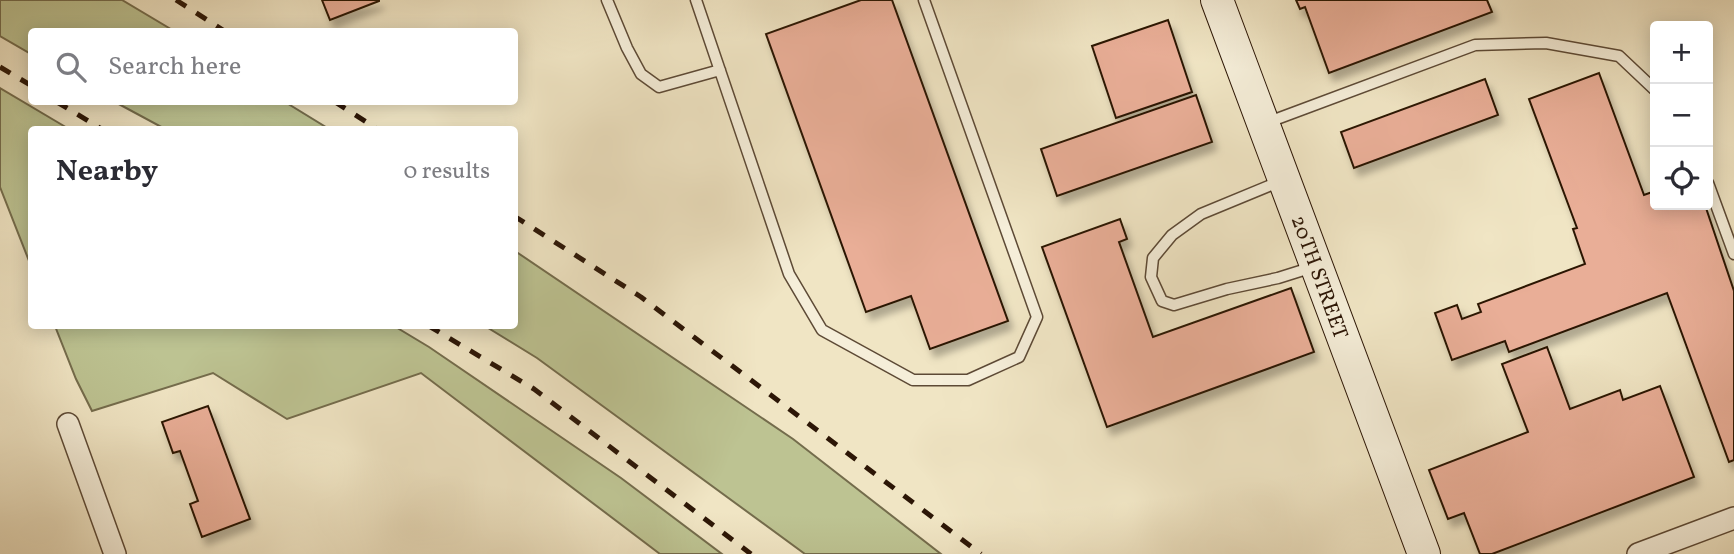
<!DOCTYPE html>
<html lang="en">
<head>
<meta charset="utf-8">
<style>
	:root { --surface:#fff; --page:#f2f2f3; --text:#2b2b33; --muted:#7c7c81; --line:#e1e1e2 }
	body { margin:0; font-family:Vollkorn,serif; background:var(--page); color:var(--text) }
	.controls { position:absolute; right:21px; top:21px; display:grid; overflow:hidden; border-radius:7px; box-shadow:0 4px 18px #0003 }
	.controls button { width:63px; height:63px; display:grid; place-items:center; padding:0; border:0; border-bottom:2px solid var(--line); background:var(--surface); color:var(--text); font:35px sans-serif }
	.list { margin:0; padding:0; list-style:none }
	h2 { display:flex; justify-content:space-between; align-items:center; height:91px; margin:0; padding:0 28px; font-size:30px }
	h2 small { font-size:23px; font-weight:400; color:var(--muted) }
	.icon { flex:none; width:38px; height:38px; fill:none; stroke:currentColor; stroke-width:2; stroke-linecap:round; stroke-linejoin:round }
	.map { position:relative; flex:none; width:1734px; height:554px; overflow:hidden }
	.search { position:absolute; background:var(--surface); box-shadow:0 4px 18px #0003; left:28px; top:28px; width:490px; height:77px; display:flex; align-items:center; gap:18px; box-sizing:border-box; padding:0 24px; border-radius:7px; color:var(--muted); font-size:26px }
	.panel { position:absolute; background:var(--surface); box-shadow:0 4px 18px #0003; left:28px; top:126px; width:490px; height:203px; border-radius:7px }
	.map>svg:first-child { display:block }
	.green { fill:#bdc392; stroke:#746c4c; stroke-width:2 }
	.building { fill:#e9ae97; stroke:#2c1606; stroke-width:2; filter:url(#shadow) }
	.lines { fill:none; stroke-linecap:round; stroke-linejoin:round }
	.lane-casing { stroke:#5d4a36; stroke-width:13 }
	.street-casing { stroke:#5d4a36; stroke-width:24 }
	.secondary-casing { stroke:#2c1606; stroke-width:34 }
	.lane { stroke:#f5eed9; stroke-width:10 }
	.street { stroke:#f5eed9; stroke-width:21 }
	.secondary { stroke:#f5eed9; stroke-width:32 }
	.rail { stroke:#2c1606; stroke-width:5; stroke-dasharray:12 12; stroke-linecap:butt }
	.labels { text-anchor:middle; stroke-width:5; stroke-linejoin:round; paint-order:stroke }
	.street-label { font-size:21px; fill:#2c1606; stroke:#f5eed9 }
</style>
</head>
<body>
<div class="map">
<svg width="1734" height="554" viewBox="0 0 1734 554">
	<defs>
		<filter id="shadow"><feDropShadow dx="4.5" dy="8" stdDeviation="3.5" flood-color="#0004"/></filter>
	</defs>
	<rect width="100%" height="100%" fill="#f0e5c4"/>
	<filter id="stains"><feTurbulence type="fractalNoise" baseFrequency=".00286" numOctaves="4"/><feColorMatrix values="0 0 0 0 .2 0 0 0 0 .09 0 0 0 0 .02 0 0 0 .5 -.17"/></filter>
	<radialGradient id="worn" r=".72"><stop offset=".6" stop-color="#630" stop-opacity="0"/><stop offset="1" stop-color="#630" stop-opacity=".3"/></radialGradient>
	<path class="green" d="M0,0H122L174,31L32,32L31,54L0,36Z
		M0,88L69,129L32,130L31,266L0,187Z
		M115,102H285L329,129H165Z
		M515,251L793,439L941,554H805L537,358L485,326H514Z
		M55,326H394L429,347L621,478L722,554H660L421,373L287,419L213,373L92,411L76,379Z"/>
	<path class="building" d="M322,0H379V1L330,20Z
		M861,0H892L1008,321L930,349L911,296L866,312L766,34Z
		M1296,0H1487L1492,12L1329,73L1305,7L1300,9Z
		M1168,20L1192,92L1116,118L1092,46Z
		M1599,73L1644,195L1655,191V205H1705L1734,291V460L1729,462L1667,293L1509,352L1505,341L1452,360L1435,313L1457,305L1462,319L1481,312L1478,304L1585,264L1573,229L1577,228L1529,99Z
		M1485,79L1498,115L1354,168L1341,132Z
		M1196,95L1212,142L1057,196L1041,149Z
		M1120,219L1127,239L1119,242L1153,337L1291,288L1314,352L1107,427L1042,247Z
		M1547,347L1570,409L1620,390L1623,400L1660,386L1694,477L1492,554H1480L1464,513L1448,519L1429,470L1528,432L1502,364Z
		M208,406L250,519L202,537L190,504L198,501L180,451L173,453L162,422Z"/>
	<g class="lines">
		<g class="lane-casing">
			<path id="lane" d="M607,0L627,48L641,74L659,87L720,70
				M696,0L789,274L822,330L913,380H968L1019,357L1037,317L924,0
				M1266,123L1475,45L1546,43L1619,56L1655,90
				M1281,181L1201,214L1172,235L1153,258L1151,277L1162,301L1174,305L1227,289L1278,278L1313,267
				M1708,183L1734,254"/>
		</g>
		<g class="street-casing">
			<path id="street" d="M68,424L115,554
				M1638,554L1734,518"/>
		</g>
		<g class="secondary-casing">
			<path id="secondary" d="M1217,0L1424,554"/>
		</g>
		<use href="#lane" class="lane"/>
		<use href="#street" class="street"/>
		<use href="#secondary" class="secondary"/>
		<path class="rail" d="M176,0L226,32
			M0,67L32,86
			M57,102L103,130
			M335,102L379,130
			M514,216L641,297L981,554
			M429,326L534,389L751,554"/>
	</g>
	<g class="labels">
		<g class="street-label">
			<text transform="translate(1320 277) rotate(70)" y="7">20TH STREET</text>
		</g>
	</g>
	<rect width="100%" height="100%" filter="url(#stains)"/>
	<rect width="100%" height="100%" fill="url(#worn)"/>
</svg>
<div class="controls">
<button>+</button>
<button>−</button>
<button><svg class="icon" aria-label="locate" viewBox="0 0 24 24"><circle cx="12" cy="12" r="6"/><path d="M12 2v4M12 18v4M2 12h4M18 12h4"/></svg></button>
</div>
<div class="search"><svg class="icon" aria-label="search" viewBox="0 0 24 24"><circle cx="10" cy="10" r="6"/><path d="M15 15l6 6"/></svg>Search here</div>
<section class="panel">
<h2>Nearby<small>0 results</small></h2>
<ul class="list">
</ul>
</section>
</div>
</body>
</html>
